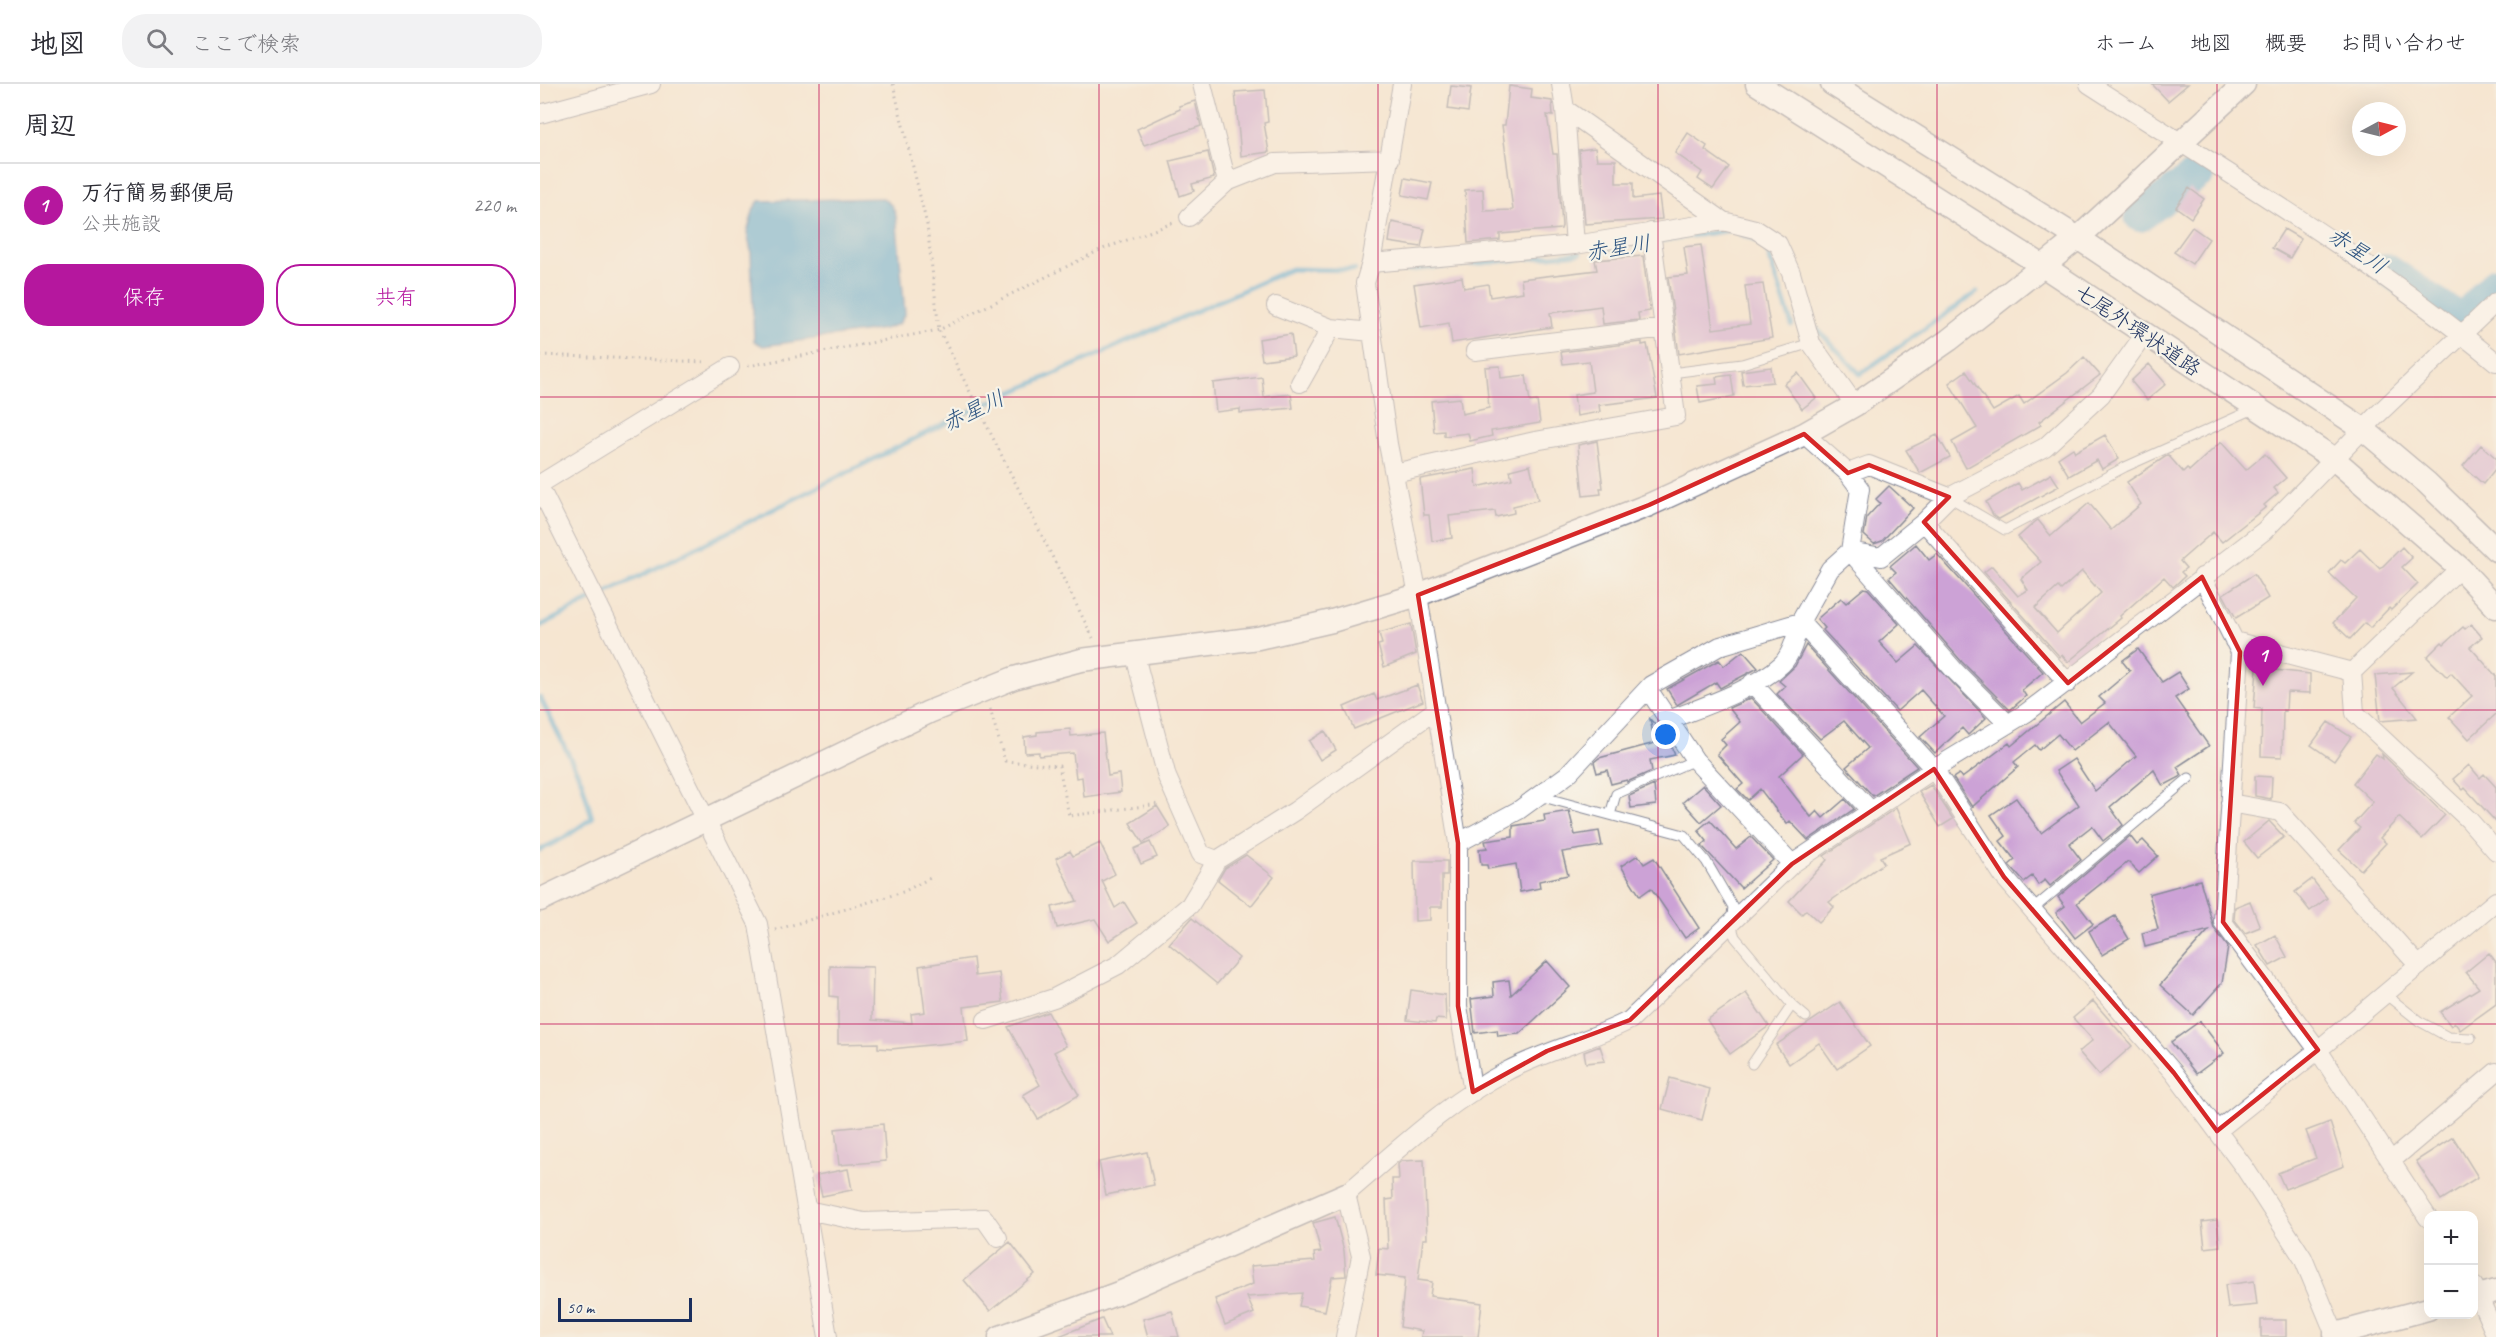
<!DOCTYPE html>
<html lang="ja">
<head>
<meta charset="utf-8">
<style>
	:root { --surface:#fff; --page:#f2f2f3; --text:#2b2b33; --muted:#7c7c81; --line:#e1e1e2; --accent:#b5179e }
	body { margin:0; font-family:Caveat,"Klee One",sans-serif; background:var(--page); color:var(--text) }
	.controls { position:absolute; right:18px; bottom:18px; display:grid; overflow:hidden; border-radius:12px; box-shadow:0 6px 24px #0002 }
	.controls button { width:54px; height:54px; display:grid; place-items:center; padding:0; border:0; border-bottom:2px solid var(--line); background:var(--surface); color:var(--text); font:30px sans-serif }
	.compass { position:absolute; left:1812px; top:18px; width:54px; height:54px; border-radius:50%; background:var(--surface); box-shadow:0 6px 24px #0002; rotate:83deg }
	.scale { position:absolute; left:18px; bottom:15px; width:134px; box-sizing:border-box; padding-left:6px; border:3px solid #1b2f5e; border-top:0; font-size:16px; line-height:21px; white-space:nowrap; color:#1b2f5e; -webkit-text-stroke:4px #f7f3e8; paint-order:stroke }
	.you { position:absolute; left:1126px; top:651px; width:21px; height:21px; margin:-15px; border:4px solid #fff; border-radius:50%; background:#1a73e8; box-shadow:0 0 0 9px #1a73e833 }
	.badge { display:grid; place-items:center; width:39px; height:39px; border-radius:50%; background:var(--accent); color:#fff; font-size:20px; font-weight:700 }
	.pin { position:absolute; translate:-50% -50px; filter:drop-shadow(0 2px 3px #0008) }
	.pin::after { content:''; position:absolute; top:32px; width:21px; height:18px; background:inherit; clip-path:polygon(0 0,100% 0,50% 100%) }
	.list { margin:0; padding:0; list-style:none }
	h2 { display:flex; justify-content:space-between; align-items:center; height:78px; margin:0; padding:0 24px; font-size:26px }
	h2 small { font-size:20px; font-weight:400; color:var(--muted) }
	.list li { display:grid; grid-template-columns:39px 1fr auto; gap:18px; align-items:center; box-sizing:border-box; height:84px; padding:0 24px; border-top:2px solid var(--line) }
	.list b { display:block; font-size:22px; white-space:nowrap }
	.list p { margin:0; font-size:20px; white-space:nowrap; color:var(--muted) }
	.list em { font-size:20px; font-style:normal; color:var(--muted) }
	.actions { display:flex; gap:12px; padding:18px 24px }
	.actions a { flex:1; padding:14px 0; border:2px solid var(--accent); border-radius:24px; text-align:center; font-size:21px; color:var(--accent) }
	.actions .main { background:var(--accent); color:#fff }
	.icon { flex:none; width:33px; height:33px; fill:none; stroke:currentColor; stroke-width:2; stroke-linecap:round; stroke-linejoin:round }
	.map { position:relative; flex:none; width:1956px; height:1253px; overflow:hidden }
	header { display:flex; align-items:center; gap:36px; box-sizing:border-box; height:84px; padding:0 30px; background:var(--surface); border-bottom:2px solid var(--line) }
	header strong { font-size:28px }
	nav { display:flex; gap:33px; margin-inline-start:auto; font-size:21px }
	.search { width:420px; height:54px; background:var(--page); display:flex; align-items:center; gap:15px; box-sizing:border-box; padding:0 21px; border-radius:24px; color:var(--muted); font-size:22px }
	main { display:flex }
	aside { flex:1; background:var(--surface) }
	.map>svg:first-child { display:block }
	.water { fill:#59abd4; stroke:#3a6d99; stroke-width:1.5 }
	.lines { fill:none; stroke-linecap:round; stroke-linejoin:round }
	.stream { stroke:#59abd4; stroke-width:5 }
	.river { stroke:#59abd4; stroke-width:32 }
	.building { fill:#cca2d6; fill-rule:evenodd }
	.service-casing { stroke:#888a98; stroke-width:11 }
	.minor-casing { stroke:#888a98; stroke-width:20 }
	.tertiary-casing { stroke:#888a98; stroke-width:25 }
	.path { stroke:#888a98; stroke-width:3; stroke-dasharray:1.5 4.5; stroke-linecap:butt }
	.service { stroke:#fff; stroke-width:9 }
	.minor { stroke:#fff; stroke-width:18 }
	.tertiary { stroke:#fff; stroke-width:22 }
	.marked { fill:none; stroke:#d62828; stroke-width:4.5; stroke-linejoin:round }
	.grid { fill:none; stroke:#c2185b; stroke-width:1.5; stroke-opacity:0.55 }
	.labels { text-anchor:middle; stroke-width:4.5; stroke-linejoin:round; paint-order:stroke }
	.street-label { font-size:21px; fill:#1b2f5e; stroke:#f7f3e8 }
	.water-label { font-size:22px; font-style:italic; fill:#2e5481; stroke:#f7f3e8 }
</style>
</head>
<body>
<header>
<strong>地図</strong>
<div class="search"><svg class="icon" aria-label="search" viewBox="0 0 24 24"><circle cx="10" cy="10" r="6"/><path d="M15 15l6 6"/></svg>ここで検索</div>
<nav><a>ホーム</a><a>地図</a><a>概要</a><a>お問い合わせ</a></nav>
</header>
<main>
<aside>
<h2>周辺<small></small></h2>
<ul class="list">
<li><span class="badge">1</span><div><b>万行簡易郵便局</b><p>公共施設</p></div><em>220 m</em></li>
</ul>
<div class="actions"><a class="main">保存</a><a>共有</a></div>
</aside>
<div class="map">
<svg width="1956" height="1253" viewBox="0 0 1956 1253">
	<rect width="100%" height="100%" fill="#f7f3e8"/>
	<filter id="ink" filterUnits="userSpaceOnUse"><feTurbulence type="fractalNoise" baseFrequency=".0167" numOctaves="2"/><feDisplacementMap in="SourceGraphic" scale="12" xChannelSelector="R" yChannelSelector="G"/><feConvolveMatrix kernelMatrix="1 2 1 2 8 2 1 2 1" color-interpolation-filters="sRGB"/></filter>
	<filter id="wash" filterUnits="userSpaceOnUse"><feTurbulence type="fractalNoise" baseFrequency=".008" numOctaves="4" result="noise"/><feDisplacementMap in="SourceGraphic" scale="24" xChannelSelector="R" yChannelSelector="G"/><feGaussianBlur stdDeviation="1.35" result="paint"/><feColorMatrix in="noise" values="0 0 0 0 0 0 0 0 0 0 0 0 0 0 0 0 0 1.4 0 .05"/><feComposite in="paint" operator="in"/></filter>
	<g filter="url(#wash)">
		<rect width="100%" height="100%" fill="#f5e6d1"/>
		<path class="water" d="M343,114L352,122L356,132L365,229L359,240L344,245L223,262L214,257L211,167L207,149L214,124L219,117Z"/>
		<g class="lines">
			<path class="stream" d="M1200,150L1225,160L1252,241
				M1064,165L1191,146
				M842,189L1040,169
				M1277,245L1320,290L1437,208
				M64,510L428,328L751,185L815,186
				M0,542L51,516
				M0,613L42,698L52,734L27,752L0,766"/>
			<path class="river" d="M1600,132L1660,88
				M1846,185L1916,232L1927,230L1956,199"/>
		</g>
		<g id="blocks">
			<path class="building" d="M1612,0H1648L1628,17Z
				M911,2L931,4L928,28L908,25Z
				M969,2L992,5L991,14L1012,17L1013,32L1007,31L1013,70H1017L1022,142L1021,145L960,150V156L928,159L925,106L943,105L944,127L973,126L962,41H965Z
				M725,6L728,38L724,39L729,68L701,72L695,8Z
				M655,17L661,42L604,61L597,45L640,25L639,22Z
				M1148,49L1167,62L1165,66L1189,83L1173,105L1158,95L1162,88L1135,69Z
				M1055,64L1057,76H1076V99H1093V115L1119,112L1122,135L1045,140L1039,66Z
				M668,68L674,94L652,100L654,107L640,112L630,77Z
				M865,94L892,99L888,116L862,111Z
				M1649,104L1664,115L1651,134L1636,123Z
				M852,138L885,145L881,163L849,158Z
				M1652,143L1669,155L1652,180L1634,168Z
				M1744,145L1761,155L1750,174L1732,164Z
				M1161,161L1173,245L1210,240L1205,202L1223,200L1232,254L1139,270L1128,193L1148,191L1144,163Z
				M1103,172L1110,227L1098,229L1099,236L1063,240L1061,222L1010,229L1012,243L912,259L909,239L881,244L874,200L922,193L924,204L948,200L950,213L983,208L981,195L1057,186L1055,176Z
				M751,250L754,272L722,276L719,255Z
				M1102,258V261L1107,260L1117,314L1059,321L1060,328L1037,332L1034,311L1053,308L1049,277L1023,280L1021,268Z
				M1544,273L1560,291L1499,338L1501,341L1426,384L1412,358L1437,344L1409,299L1426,287L1453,327L1479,312L1484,320L1527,289Z
				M1609,280L1626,300L1607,316L1591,297Z
				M960,282L961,294L986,291L990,318L997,317L1000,339L951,347L952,352L930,357L928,349L904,352V347L894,348L891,317L920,314L922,330L949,324L945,283Z
				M1231,283L1233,298L1203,301L1201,287Z
				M1258,289L1276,314L1262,325L1244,300Z
				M1191,291L1194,312L1160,319L1157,302L1177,300L1176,293Z
				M722,293L724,313L751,310L753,324L700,329V325L676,328L673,299Z
				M1397,351L1410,373L1380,389L1366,366Z
				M1565,351L1579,375L1562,385L1557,376L1529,392L1518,374L1533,364L1535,368Z
				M1057,357L1063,404H1060L1061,410L1043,412L1038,361Z
				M1681,358L1706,386L1725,370L1746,394L1734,404L1738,409L1724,421L1726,423L1682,458L1673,448L1640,477L1646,484L1641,488L1645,492L1633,503L1624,493L1580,532L1581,534L1528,578L1522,571L1520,573L1444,488L1452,482L1478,512L1488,506L1481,495L1501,478L1478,453L1495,438L1498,436L1511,452L1549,419L1571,446L1601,420L1587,398L1628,371L1643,388L1647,384L1649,387ZM1542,487L1561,509L1517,549L1495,524L1518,503L1521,506Z
				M1941,361L1956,374V384L1943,400L1923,382Z
				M990,381L998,416L973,422L974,429L956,433L955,427L909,432L912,454L892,457L889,431H884L880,395L935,385L937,403L972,395L970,386Z
				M1511,390L1519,402L1459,435L1453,431L1446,418L1478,399L1482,406Z
				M1349,402L1373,424L1342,457L1334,460L1324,451L1327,433L1340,419L1336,415Z
				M1376,460L1389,476L1397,470L1503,588L1482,606L1486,612L1470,626L1422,578L1349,494L1356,488L1350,482Z
				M1862,463L1872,474L1862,483L1878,500L1851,526L1849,524L1830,544L1825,539L1810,555L1793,539L1816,514L1789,489L1801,476L1805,479L1820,465L1840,485Z
				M1714,490L1728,514L1696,534L1683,510Z
				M1324,504L1328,505L1359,540L1339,558L1358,579L1378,562L1446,634L1428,651L1422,644L1395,669L1380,653L1404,632L1381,606L1357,627L1283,546L1285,544L1277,535L1301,514L1306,519Z
				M871,540L876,570L844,583L838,561L842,560L839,549Z
				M1931,540L1942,553L1930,563L1956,592V630L1929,655L1909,633L1932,612L1911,589L1907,593L1887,573L1902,558L1904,560L1923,543L1925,545Z
				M1266,561L1377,683L1333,712L1306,683L1328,664L1304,637L1280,655L1237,610L1245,602L1239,597L1255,582Z
				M1598,565L1622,598L1638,588L1649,605L1635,614L1669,662L1637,683L1642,691L1640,693L1623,702L1614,686L1570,723L1583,741L1563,757L1552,742L1529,760L1541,776L1510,802L1505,796L1498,801L1492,792L1484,798L1469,781L1475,776L1460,757L1466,752L1451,731L1476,714L1501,749L1539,721L1516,687L1534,675L1555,707L1596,672L1569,638L1532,667L1518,650L1499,666L1495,661L1474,678L1478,683L1432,723L1413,694L1419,690L1422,694L1469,659L1471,662L1524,618L1540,638L1565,619L1559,613L1590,587L1582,577Z
				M1203,567L1218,584L1180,604L1176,598L1137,621L1127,605L1179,576L1184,582Z
				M1717,584L1770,590V609L1747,608L1746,627L1743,626L1742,673L1721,672L1722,625L1714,624Z
				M1872,588L1853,604L1877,634L1840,637L1835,591Z
				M877,601L883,617L814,645L804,623L834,610L837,616Z
				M1211,614L1263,670L1239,692L1271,733L1277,727L1283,734L1305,715L1314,725L1268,756L1250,737L1247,740L1220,705L1208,716L1197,705L1203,700L1177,670L1186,661L1181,655L1200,638L1189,624Z
				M1110,635L1127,654L1135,671L1110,676L1112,687L1087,698V696L1071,700L1067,686L1057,689L1054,678L1059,674L1115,659Z
				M1788,638L1811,653L1794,677L1771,661Z
				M530,645L531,652L563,649L568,692L579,690L581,708L544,713L542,693L536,694L533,669L499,672V668L485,669L484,653L497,651V648Z
				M785,647L796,666L780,676L769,657Z
				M1836,670L1843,675L1842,670L1905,731L1882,755L1859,733L1840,754L1846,759L1821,786L1799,766L1820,744L1814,739L1833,718L1813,699Z
				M1929,681L1940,694L1944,690L1956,703V738L1925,704L1923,706L1913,695Z
				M1715,692L1732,693L1731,715L1715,712Z
				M1114,701L1116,721L1091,724L1089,712Z
				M1163,701L1181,721L1161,738L1143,718Z
				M1391,701L1413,735L1400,743L1379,708Z
				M617,722L630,743L603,759L590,739Z
				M1356,724L1371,759L1340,773L1344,779L1289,818L1294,823L1279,838L1266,826L1262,830L1249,817L1287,776L1284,772Z
				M1029,727L1035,751L1059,747L1062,762L1022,768L1028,791L999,797L1000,804L980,808L976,780L948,785L947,781H941L939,765L947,764L945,757L973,753V742L1005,737L1004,731Z
				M1170,736L1196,765L1211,753L1233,776L1201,804L1162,762L1167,757L1158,746Z
				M1729,737L1744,753L1717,774L1704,758Z
				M1590,752L1597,761L1603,756L1618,772L1599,789L1588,778L1537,819L1553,840L1535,854L1516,829L1525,822L1518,813Z
				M610,758L617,773L601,780L594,765Z
				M560,759L575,790L562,797L575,824L584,818L597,839L569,857L555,835L517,844L512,823L537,817L516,774L530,767L533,772Z
				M706,771L734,793L711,822L678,796L685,784Z
				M1098,771L1104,780L1114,774L1159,844L1145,854L1111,804L1100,812L1081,782Z
				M874,777H907V791H902V823H890V836L875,837Z
				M1772,795L1787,814L1770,827L1755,808Z
				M1660,796L1674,844L1688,863L1682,899L1653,931L1620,901L1669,846L1605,863L1602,849L1618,845L1609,810Z
				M1710,817L1720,843L1705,849L1694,835L1695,823Z
				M1575,832L1589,855L1562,871L1549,847Z
				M652,834L699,874L677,900L629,860Z
				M1735,851L1747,873L1730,882L1717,861Z
				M1949,869L1956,878V920L1920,946L1915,939L1911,942L1900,928L1939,904L1926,888Z
				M433,874L435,892L459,889L463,918L424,923L428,957L351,965L338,964V959L298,960V913L290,912V882L333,883L332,936L372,939L371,930L385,928L379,882Z
				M1007,877L1030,903L979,950L958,952L957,946L935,949L931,915L954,912L953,898L969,896L971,911Z
				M871,906L905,911L906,936L896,935L895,939L867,936Z
				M1206,909L1229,942L1190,970L1167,936Z
				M1553,917L1592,962L1559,991L1539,968L1553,956L1533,934Z
				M1300,918L1330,962L1297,985L1279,959L1249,980L1236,961Z
				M508,928L526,962L514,968L539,1011L498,1035L483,1011L500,1001L468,943Z
				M1660,937L1684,969L1656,990L1631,958Z
				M1060,962L1065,977L1046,979L1044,968Z
				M1130,994L1170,1005L1162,1036L1122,1025Z
				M1790,1038L1804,1082L1745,1105L1738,1089L1776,1074L1766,1047Z
				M343,1040L346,1077L299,1081L295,1045Z
				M1913,1053L1938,1093L1901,1116L1876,1077Z
				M607,1068L614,1101L566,1111L559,1078Z
				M884,1076L887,1155H883L878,1196L892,1198L890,1212L942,1219L938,1253H881L882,1247L860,1243L865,1194L836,1191L839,1164L848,1165L846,1116L853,1115L852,1095H859L858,1080L861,1077Z
				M308,1085L312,1106L282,1112L277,1091Z
				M795,1133L804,1167L806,1192L792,1193L785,1227L759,1222L762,1209L707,1213L714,1229L685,1241L675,1215L713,1200L711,1182L775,1177L774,1169L781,1168L773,1139Z
				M1677,1136L1680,1162L1665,1164L1662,1138Z
				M470,1158L495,1190L450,1227L424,1196Z
				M1714,1197L1717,1221L1688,1224L1685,1201Z
				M632,1227L639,1253H608L603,1235Z
				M562,1235L570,1253H519V1252Z
				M1721,1236H1746V1253H1721Z"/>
		</g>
	</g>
	<g filter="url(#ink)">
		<use href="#blocks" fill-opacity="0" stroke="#888a98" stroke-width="1.5"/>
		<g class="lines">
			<g class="service-casing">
				<path id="service" d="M1131,289L1202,280L1271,259
					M1409,413L1465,446L1585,383L1714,325
					M999,712L1144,751L1166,777L1193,823L1191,840L1195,853L1252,921L1266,933
					M1070,731L1076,710L1155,676
					M1492,826L1649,694
					M1845,910L1879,937L1908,953L1931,954
					M1212,980L1252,921"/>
			</g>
			<g class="minor-casing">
				<path id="minor" d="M662,0L687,98
					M862,0L831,179L825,199L848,360L878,511L918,759V922L933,1008
					M1021,0L1025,25L1183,137
					M1549,0C1687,89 1829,173 1956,278
					M1025,25L1035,161
					M0,30L111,0
					M649,133L687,98L735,79L850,75
					M831,179L1035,161L1183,137L1215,145L1238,160L1251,189L1271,259L1315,321
					M736,222L791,244
					M935,267L1125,244
					M760,299L791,244L832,248
					M854,389L995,357L1136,332L1111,148
					M1308,389L1329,381L1409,413L1505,363L1561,311L1604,251
					M0,400L190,283
					M0,404L218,840L288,1253
					M1384,438L1528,599
					M1310,467L1414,586L1468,640
					M1310,467L1341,473L1384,438L1409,413
					M1920,484L1812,588L1815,629L1929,736L1956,767
					M1662,493L1700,568L1683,838L1778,966L1888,1134
					M1694,557L1812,588
					M594,568L627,693L661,770L677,776L755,727L897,625
					M1212,599L1331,727
					M1108,605L1155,676L1252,780
					M1129,636C1164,622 1214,606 1242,580C1252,570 1256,552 1260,538L1394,685L1464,793L1634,989L1704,1083L1763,1174L1796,1253
					M1690,719L1740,728L1879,882
					M918,759L979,726L1027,691L1111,601L1180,562L1260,538L1290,485L1310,467L1320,405L1308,389L1264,350
					M446,936L514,914L578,881L650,821L677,776
					M1677,1047L1778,966L1956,817
					M1851,1077L1956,988
					M267,1126L324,1138L444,1134L458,1154
					M1934,1202L1956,1252
					M805,1253L821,1172L806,1110C858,1066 906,1019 967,987C1007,966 1050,957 1090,936L1252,780L1394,685L1486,629L1724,447L1836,332L1956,218"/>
			</g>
			<g class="tertiary-casing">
				<path id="tertiary" d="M1217,0L1503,182L1794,375L1920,484L1956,523
					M1292,0L1538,154L1823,345L1887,399L1956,466
					M0,816L389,628L474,594L541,576L718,554L792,537L878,511L1109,421L1264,350L1315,321L1409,256L1503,182L1538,154L1704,0
					M1934,1213L1956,1207
					M1795,1250L1888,1225
					M460,1253L584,1207L806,1110"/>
			</g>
			<path class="path" d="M353,0L387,141L399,246L553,554
				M0,271L166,278
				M208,282L399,246L560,166L633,139
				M450,625L465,677L519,682L529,732L619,720
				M235,846L363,808L392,793"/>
			<use href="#service" class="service"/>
			<use href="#minor" class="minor"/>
			<use href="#tertiary" class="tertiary"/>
		</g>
	</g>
	<path d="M0 0H1956V1253H0ZM1264,350L1308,389L1329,381L1409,413L1384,438L1528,599L1662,493L1700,568L1683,838L1778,966L1677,1047L1634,989L1464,793L1394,685L1252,780L1090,936L1007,967L933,1008L918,922V759L878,511L1109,421Z" fill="#f5e6d1" fill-opacity=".55" fill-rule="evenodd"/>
	<path class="marked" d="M1264,350L1308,389L1329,381L1409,413L1384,438L1528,599L1662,493L1700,568L1683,838L1778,966L1677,1047L1634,989L1464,793L1394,685L1252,780L1090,936L1007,967L933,1008L918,922V759L878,511L1109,421Z"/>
	<path class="grid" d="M279,0V1253M559,0V1253M838,0V1253M1118,0V1253M1397,0V1253M1677,0V1253M0,313H1956M0,626H1956M0,940H1956"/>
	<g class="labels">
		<g class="street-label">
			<text transform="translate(1598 246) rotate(34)" y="7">七尾外環状道路</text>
		</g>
		<g class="water-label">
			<text transform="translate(1078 163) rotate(-9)" y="8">赤星川</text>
			<text transform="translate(1818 166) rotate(34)" y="8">赤星川</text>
			<text transform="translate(433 326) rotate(-25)" y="8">赤星川</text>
		</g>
	</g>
</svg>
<div class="controls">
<button>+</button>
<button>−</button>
</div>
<svg class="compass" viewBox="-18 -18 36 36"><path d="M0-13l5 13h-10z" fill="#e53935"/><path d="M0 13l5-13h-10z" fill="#7c7c81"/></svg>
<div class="scale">50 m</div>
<div class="you"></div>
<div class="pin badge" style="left:1723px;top:602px">1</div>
</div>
</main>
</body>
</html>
